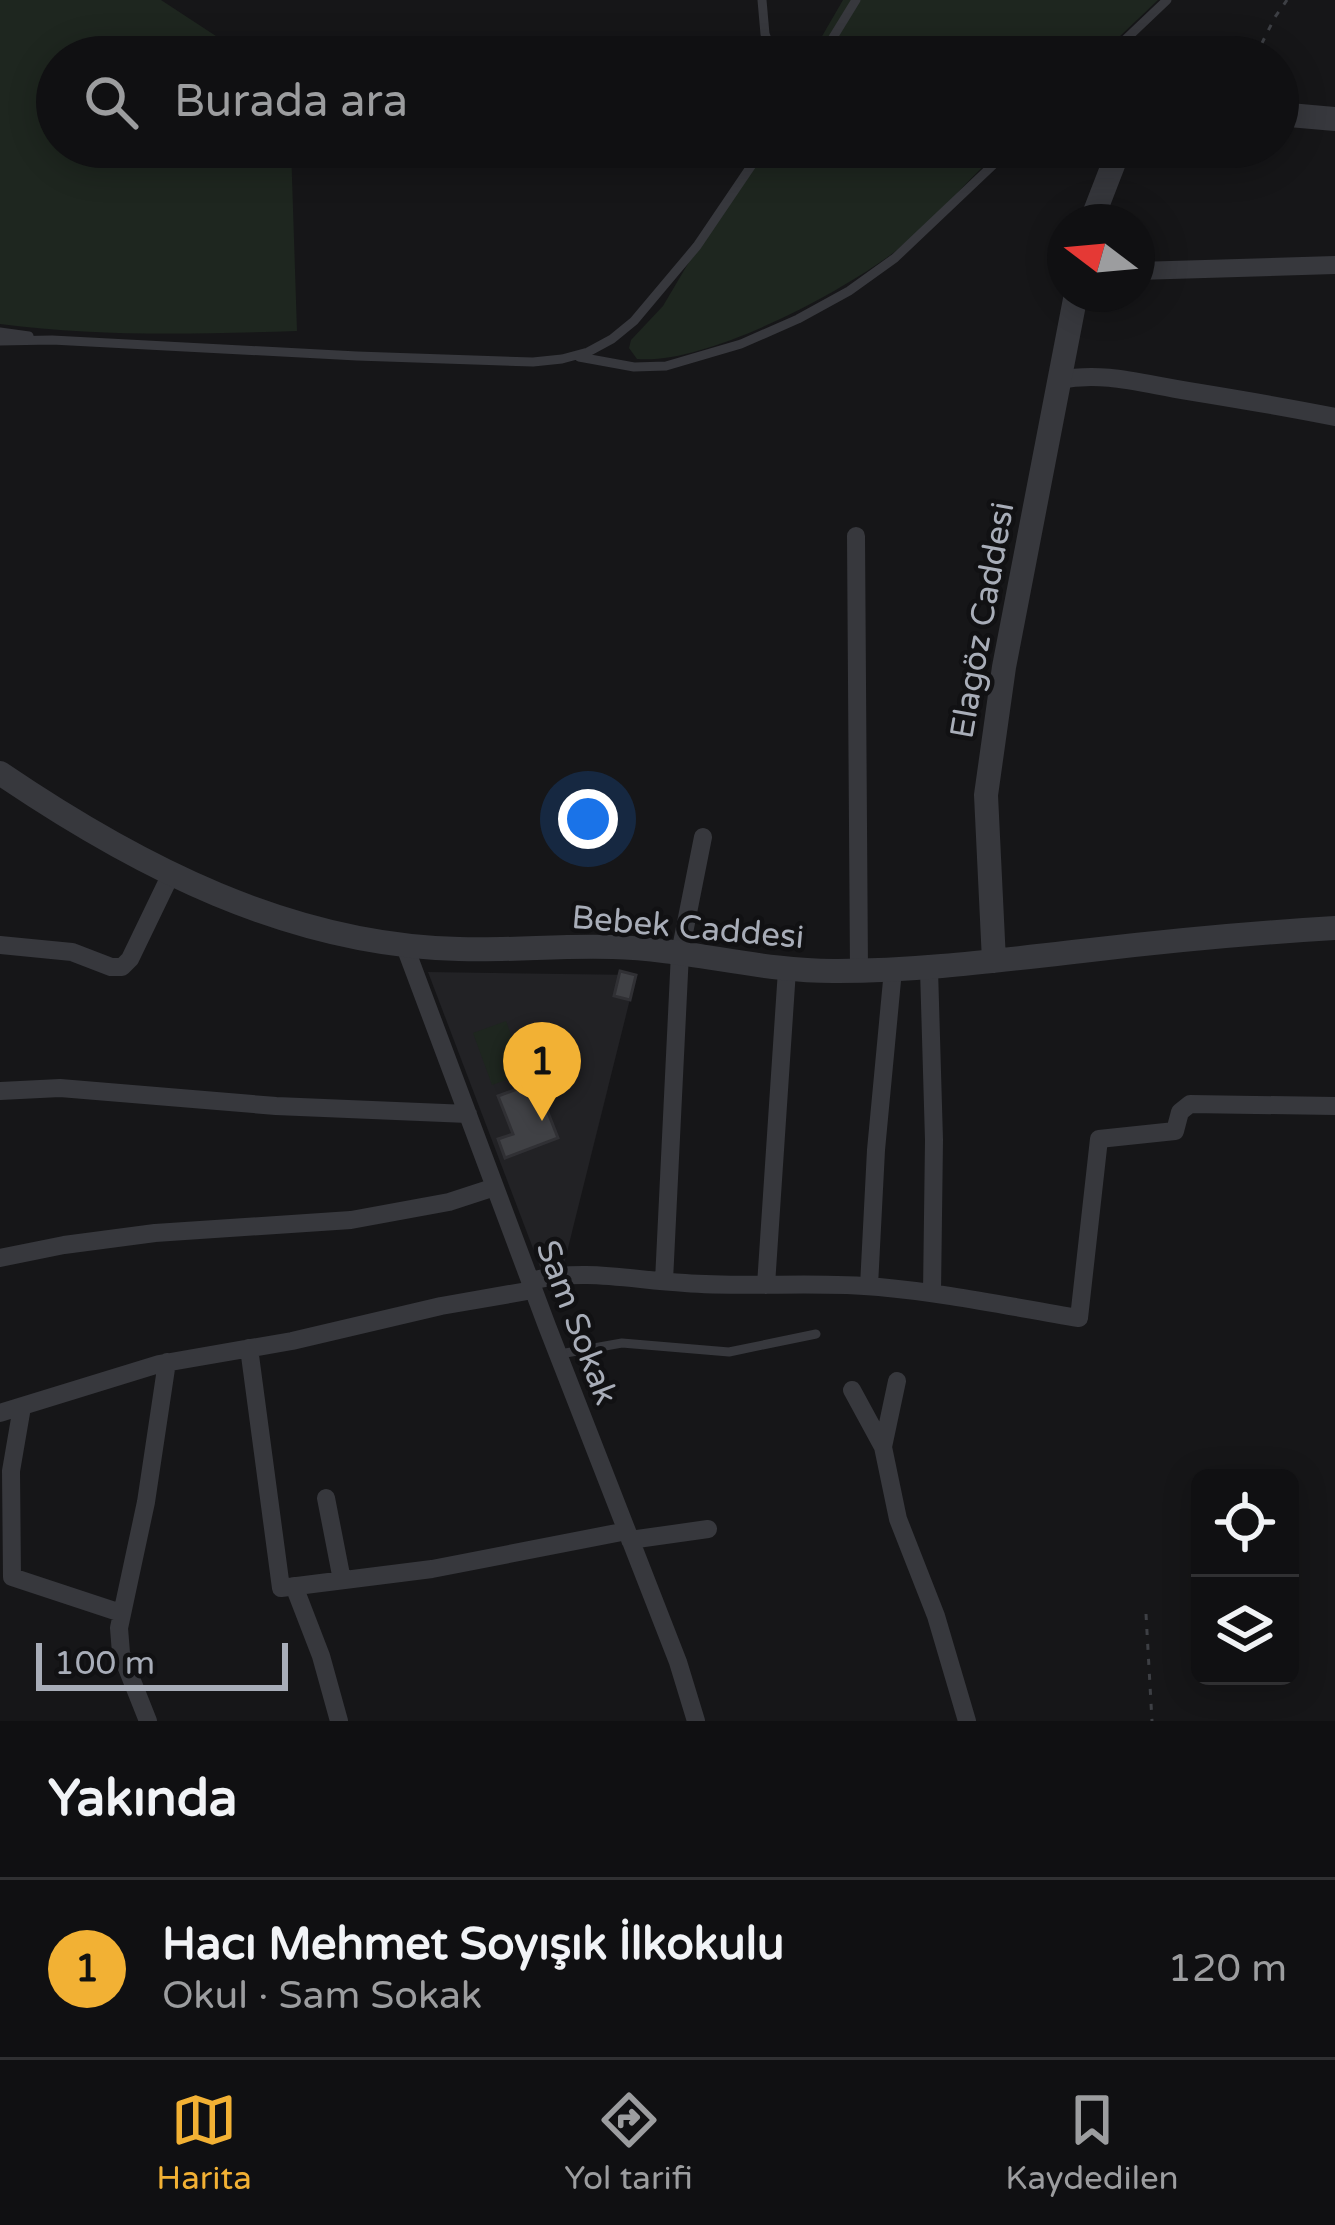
<!DOCTYPE html>
<html lang="tr">
<head>
<meta charset="utf-8">
<style>
	:root { --surface:#101012; --page:#19191b; --text:#f1f3f6; --muted:#9c9d9f; --line:#303032; --accent:#f2b134 }
	body { margin:0; font-family:"Varela Round",sans-serif; background:var(--page); color:var(--text) }
	.controls { position:absolute; right:36px; bottom:36px; display:grid; overflow:hidden; border-radius:18px; box-shadow:0 6px 30px #0003 }
	.controls button { width:108px; height:108px; display:grid; place-items:center; padding:0; border:0; border-bottom:3px solid var(--line); background:var(--surface); color:var(--text); font:60px sans-serif }
	.compass { position:absolute; left:1047px; top:204px; width:108px; height:108px; border-radius:50%; background:var(--surface); box-shadow:0 6px 30px #0003; rotate:286deg }
	.scale { position:absolute; left:36px; bottom:30px; width:252px; box-sizing:border-box; padding-left:12px; border:6px solid #a8adb8; border-top:0; font-size:33px; line-height:42px; white-space:nowrap; color:#a8adb8; -webkit-text-stroke:9px #111113; paint-order:stroke }
	.you { position:absolute; left:588px; top:819px; width:42px; height:42px; margin:-30px; border:9px solid #fff; border-radius:50%; background:#1a73e8; box-shadow:0 0 0 18px #1a73e833 }
	.badge { display:grid; place-items:center; width:78px; height:78px; border-radius:50%; background:var(--accent); color:#111; font-size:39px; font-weight:700 }
	.pin { position:absolute; translate:-50% -99px; filter:drop-shadow(0 3px 6px #0008) }
	.pin::after { content:''; position:absolute; top:63px; width:42px; height:36px; background:inherit; clip-path:polygon(0 0,100% 0,50% 100%) }
	.list { margin:0; padding:0; list-style:none }
	h2 { display:flex; justify-content:space-between; align-items:center; height:156px; margin:0; padding:0 48px; font-size:51px }
	h2 small { font-size:39px; font-weight:400; color:var(--muted) }
	.list li { display:grid; grid-template-columns:78px 1fr auto; gap:36px; align-items:center; box-sizing:border-box; height:180px; padding:0 48px; border-top:3px solid var(--line) }
	.list b { display:block; font-size:45px; white-space:nowrap }
	.list p { margin:0; font-size:39px; white-space:nowrap; color:var(--muted) }
	.list em { font-size:39px; font-style:normal; color:var(--muted) }
	.icon { flex:none; width:66px; height:66px; fill:none; stroke:currentColor; stroke-width:2; stroke-linecap:round; stroke-linejoin:round }
	.map { position:relative; flex:none; width:1335px; height:1721px; overflow:hidden }
	.search { position:absolute; background:var(--surface); box-shadow:0 6px 30px #0003; left:36px; right:36px; top:36px; height:132px; display:flex; align-items:center; gap:30px; box-sizing:border-box; padding:0 42px; border-radius:66px; color:var(--muted); font-size:45px }
	.sheet { height:336px; background:var(--surface) }
	nav { display:flex; justify-content:space-around; align-items:center; box-sizing:border-box; height:168px; border-top:3px solid var(--line); background:var(--surface); font-size:33px; color:var(--muted) }
	nav a { display:grid; justify-items:center; gap:6px }
	nav .on { color:var(--accent) }
	.map>svg:first-child { display:block }
	.built { fill:#222225 }
	.green { fill:#1e261f }
	.building { fill:#404145; stroke:#303034; stroke-width:3 }
	.lines { fill:none; stroke-linecap:round; stroke-linejoin:round }
	.path { stroke:#3d3f44; stroke-width:3; stroke-dasharray:6 9; stroke-linecap:butt }
	.service { stroke:#37383d; stroke-width:9 }
	.minor { stroke:#37383d; stroke-width:18 }
	.tertiary { stroke:#37383d; stroke-width:24 }
	.labels { text-anchor:middle; stroke-width:9; stroke-linejoin:round; paint-order:stroke }
	.street-label { font-size:33px; fill:#a8adb8; stroke:#111113 }
</style>
</head>
<body>
<div class="map">
<svg width="1335" height="1721" viewBox="0 0 1335 1721">
	<rect width="100%" height="100%" fill="#161618"/>
	<path class="built" d="M428,972L636,975L563,1268L542,1272Z"/>
	<path class="green" d="M0,0H161L248,57H57V147H291L297,331C197,334 99,337 0,324Z
		M843,0H1158L1098,57H810Z
		M757,147H1003C967,181 935,219 897,250C843,292 706,365 637,359L629,348L631,340L663,306Z
		M506,1021L525,1073L492,1085L473,1033Z"/>
	<path class="building" d="M620,971L636,975L630,1000L614,996Z
		M536,1082L558,1138L505,1158L498,1139L513,1134L498,1096Z"/>
	<g class="lines">
		<path class="path" d="M1255,57L1275,17L1287,0
			M1146,1614L1152,1721"/>
		<path class="service" d="M762,0L765,34L774,57
			M821,57L856,0
			M1107,57L1167,0
			M0,332L29,336
			M0,341L52,340L357,356L533,362L562,359L588,352L612,339L634,321L697,246L764,147
			M579,357L634,367L666,366L741,344L798,319L849,291L895,258L1012,147
			M560,1354L622,1343L729,1352L816,1334"/>
		<path class="minor" d="M1137,271L1335,265
			M1059,380C1105,371 1143,384 1188,391C1237,399 1286,407 1335,417
			M856,536L859,971
			M404,944L547,1326L678,1662L696,1721
			M0,945L72,952L111,967H122L130,959L171,874
			M929,969L934,1140L932,1293
			M0,1091L60,1088L276,1106L468,1114
			M0,1258L64,1245L155,1233L351,1220L449,1202L495,1187
			M530,1281C585,1268 630,1280 685,1283C749,1288 815,1281 879,1287C946,1293 1012,1307 1079,1318L1099,1139L1175,1131L1180,1112L1190,1104L1335,1106
			M664,1281L680,953L703,837
			M766,1285L787,970
			M869,1286L876,1150L893,970
			M249,1348L281,1588L432,1569L627,1531
			M852,1390L883,1447L898,1519L936,1616L967,1721
			M22,1407L11,1471L12,1577L121,1613
			M0,1413L159,1364L292,1341L441,1306L533,1290
			M883,1447L897,1381
			M326,1498L342,1580
			M630,1540L708,1529
			M294,1586L321,1656L339,1721
			M148,1721L121,1653L119,1628L146,1502L167,1362"/>
		<path class="tertiary" d="M1278,114L1335,119
			M1091,222L1120,147
			M0,773C137,866 289,945 459,949C510,951 562,945 613,947C689,949 762,972 838,971C920,971 1001,960 1082,951C1166,941 1250,933 1335,928
			M994,961L986,795L1004,667L1076,294"/>
	</g>
	<g class="labels">
		<g class="street-label">
			<text transform="translate(981 620) rotate(-80)" y="12">Elagöz Caddesi</text>
			<text transform="translate(688 926) rotate(5)" y="12">Bebek Caddesi</text>
			<text transform="translate(578 1322) rotate(69)" y="12">Sam Sokak</text>
		</g>
	</g>
</svg>
<div class="controls">
<button><svg class="icon" aria-label="locate" viewBox="0 0 24 24"><circle cx="12" cy="12" r="6"/><path d="M12 2v4M12 18v4M2 12h4M18 12h4"/></svg></button>
<button><svg class="icon" aria-label="layers" viewBox="0 0 24 24"><path d="M12 4l9 5-9 5-9-5zM3 14l9 5 9-5"/></svg></button>
</div>
<svg class="compass" viewBox="-18 -18 36 36"><path d="M0-13l5 13h-10z" fill="#e53935"/><path d="M0 13l5-13h-10z" fill="#9c9d9f"/></svg>
<div class="scale">100 m</div>
<div class="you"></div>
<div class="pin badge" style="left:542px;top:1121px">1</div>
<div class="search"><svg class="icon" aria-label="search" viewBox="0 0 24 24"><circle cx="10" cy="10" r="6"/><path d="M15 15l6 6"/></svg>Burada ara</div>
</div>
<section class="sheet">
<h2>Yakında<small></small></h2>
<ul class="list">
<li><span class="badge">1</span><div><b>Hacı Mehmet Soyışık İlkokulu</b><p>Okul · Sam Sokak</p></div><em>120 m</em></li>
</ul>
</section>
<nav>
<a class="on"><svg class="icon" aria-label="map" viewBox="0 0 24 24"><path d="M3 6l6-2 6 2 6-2v14l-6 2-6-2-6 2zM9 4v14M15 6v14"/></svg>Harita</a>
<a><svg class="icon" aria-label="directions" viewBox="0 0 24 24"><path d="M12 3l9 9-9 9-9-9zM9 14v-3h6M13 9l2 2-2 2"/></svg>Yol tarifi</a>
<a><svg class="icon" aria-label="saved" viewBox="0 0 24 24"><path d="M7 4h10v16l-5-4-5 4z"/></svg>Kaydedilen</a>
</nav>
</body>
</html>
